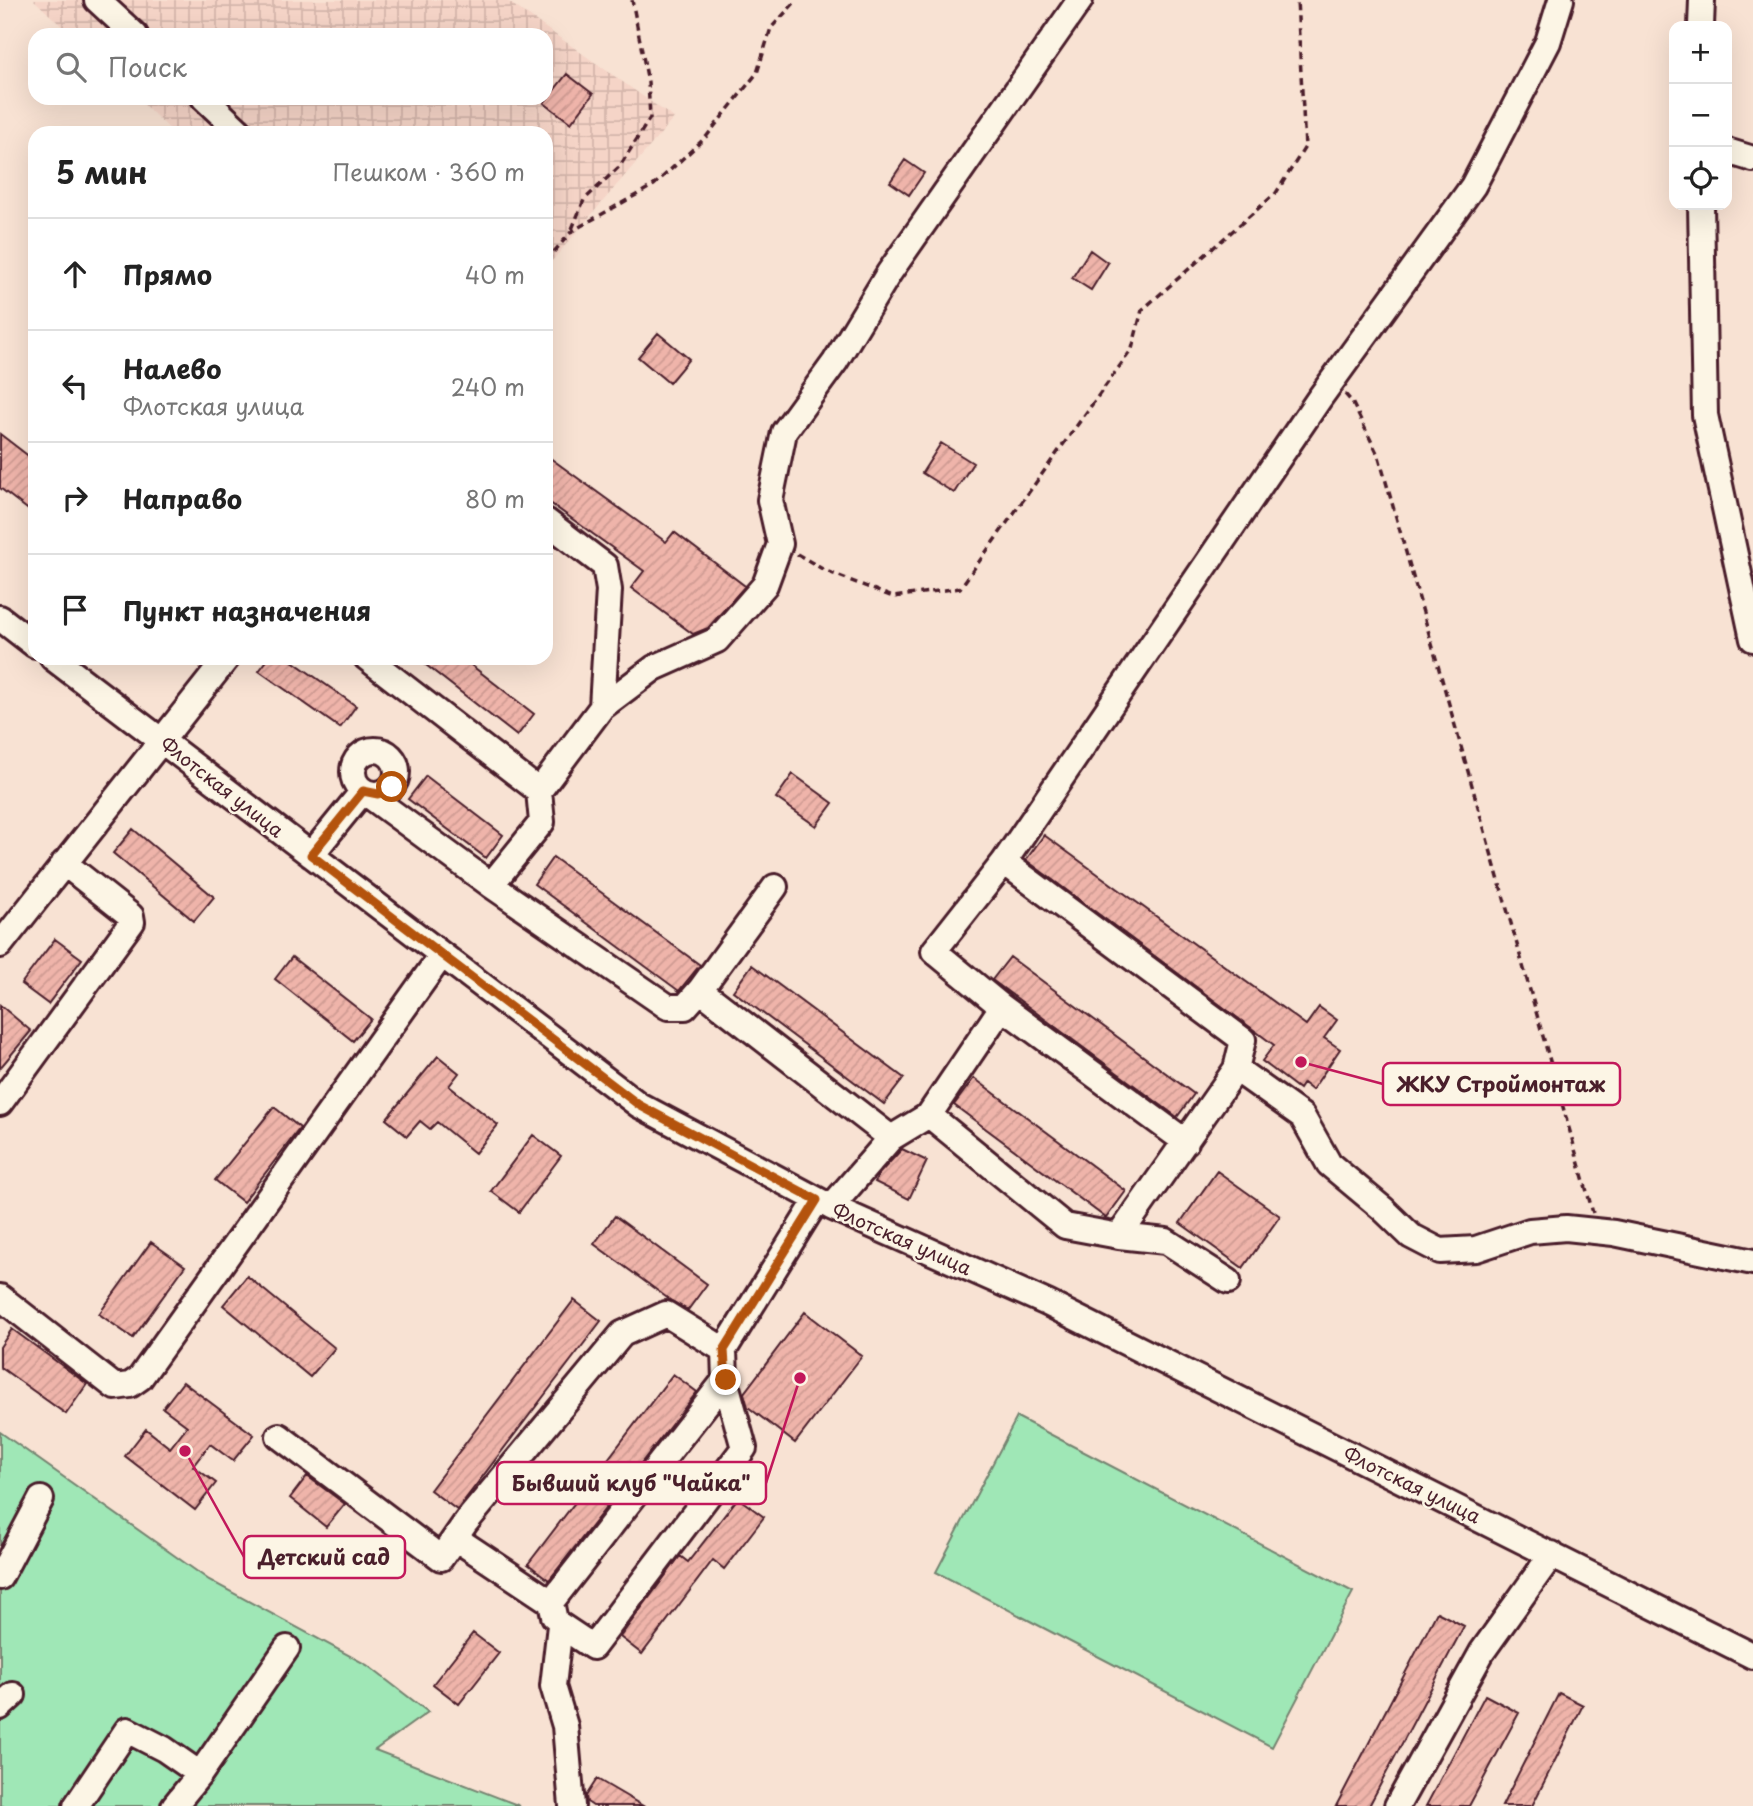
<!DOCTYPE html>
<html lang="ru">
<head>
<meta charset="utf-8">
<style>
	:root { --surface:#fff; --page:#f6f6f6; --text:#222; --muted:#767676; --line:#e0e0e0 }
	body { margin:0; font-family:"Playpen Sans",sans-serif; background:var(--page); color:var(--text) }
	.controls { position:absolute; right:21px; top:21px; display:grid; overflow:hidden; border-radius:14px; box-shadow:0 7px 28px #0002 }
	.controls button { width:63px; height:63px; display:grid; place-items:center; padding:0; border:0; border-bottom:2px solid var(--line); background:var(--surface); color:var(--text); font:35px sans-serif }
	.stop { position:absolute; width:21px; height:21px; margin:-16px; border:5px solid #b45309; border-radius:50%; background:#fff }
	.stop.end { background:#b45309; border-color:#fff; box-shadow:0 2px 7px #0008 }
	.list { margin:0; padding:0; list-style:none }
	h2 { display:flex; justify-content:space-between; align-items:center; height:91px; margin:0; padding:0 28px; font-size:30px }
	h2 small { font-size:23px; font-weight:400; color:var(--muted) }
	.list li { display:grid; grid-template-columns:46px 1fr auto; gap:21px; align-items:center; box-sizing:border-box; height:112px; padding:0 28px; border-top:2px solid var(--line) }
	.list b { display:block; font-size:26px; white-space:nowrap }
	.list p { margin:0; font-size:23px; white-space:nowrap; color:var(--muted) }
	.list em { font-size:23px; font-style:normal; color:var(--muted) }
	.icon { flex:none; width:38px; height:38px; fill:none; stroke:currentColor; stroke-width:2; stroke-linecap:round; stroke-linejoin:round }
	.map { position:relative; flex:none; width:1753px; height:1806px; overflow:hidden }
	.search { position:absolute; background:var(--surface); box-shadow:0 7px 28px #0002; left:28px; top:28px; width:525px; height:77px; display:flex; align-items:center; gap:18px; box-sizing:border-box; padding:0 24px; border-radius:21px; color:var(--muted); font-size:26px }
	.panel { position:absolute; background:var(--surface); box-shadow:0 7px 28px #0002; left:28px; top:126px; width:525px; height:539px; border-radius:21px }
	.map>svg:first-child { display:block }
	.industrial { fill:url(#industrial-grid) }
	.green { fill:#9fe7b6; stroke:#748370; stroke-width:2 }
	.building { fill:url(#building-hatch); stroke:#4a1f2b; stroke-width:2 }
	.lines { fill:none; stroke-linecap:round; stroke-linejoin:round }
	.minor-casing { stroke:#4a1f2b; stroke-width:30 }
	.path { stroke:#4a1f2b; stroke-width:3.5; stroke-dasharray:7 5; stroke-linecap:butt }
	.minor { stroke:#fcf5e5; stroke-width:24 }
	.route { stroke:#b45309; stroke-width:9 }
	.labels { text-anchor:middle; stroke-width:5; stroke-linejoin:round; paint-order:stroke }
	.street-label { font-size:19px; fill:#4a1f2b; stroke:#fcf5e5 }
	.leader { fill:none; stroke:#c2185b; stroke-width:2.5 }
	.callout-dot { fill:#c2185b; stroke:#fcf5e5; stroke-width:2.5 }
	.callout { fill:#fcf5e5; stroke:#c2185b; stroke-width:2.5 }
	.callout-label { font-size:21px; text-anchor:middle; font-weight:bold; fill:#4a1f2b }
</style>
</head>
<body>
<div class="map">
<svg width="1753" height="1806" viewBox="0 0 1753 1806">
	<defs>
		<pattern id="industrial-grid" width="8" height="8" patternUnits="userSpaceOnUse" patternTransform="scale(1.75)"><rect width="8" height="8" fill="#f5d4c7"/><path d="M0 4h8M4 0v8" fill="none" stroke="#d4b6ab"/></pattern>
		<pattern id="building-hatch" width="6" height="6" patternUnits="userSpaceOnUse" patternTransform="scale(1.75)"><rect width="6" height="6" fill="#efb4aa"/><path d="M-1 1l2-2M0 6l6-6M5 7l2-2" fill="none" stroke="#ce9a92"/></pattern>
	</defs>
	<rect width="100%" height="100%" fill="#f8e2d3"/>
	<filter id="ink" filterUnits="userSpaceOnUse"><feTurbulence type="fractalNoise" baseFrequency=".0143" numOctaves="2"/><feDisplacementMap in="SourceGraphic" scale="14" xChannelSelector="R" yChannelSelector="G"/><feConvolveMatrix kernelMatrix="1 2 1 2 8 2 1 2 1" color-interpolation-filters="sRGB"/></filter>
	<g filter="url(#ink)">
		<path class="industrial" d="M34,0H506L674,118L546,268V133H174L137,98H546V35H71Z"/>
		<path class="green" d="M1017,1417L1353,1592L1272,1747L936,1572Z
			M0,1432L209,1580L367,1665L428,1712L375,1750L520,1806H0Z"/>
		<path class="building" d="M567,74L593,94L571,123L544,103Z
			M905,160L924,173L909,195L890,182Z
			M1090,250L1108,263L1091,290L1072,278Z
			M658,333L689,359L669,383L638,357Z
			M0,434L35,461V515L0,488Z
			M941,443L973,463L954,493L922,473Z
			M546,455L666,542L674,532L745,586L708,628L693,634L631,588L644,571L546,500Z
			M269,658H288L356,706L340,728L259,671Z
			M417,658H462L534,714L517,736Z
			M793,774L833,803L816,826L776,798Z
			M426,776L503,835L486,858L408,799Z
			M133,829L214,897L194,921L113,853Z
			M1044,835L1306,1025L1319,1007L1337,1020L1324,1038L1340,1049L1312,1090L1303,1083L1299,1089L1262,1061L1274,1045L1026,860Z
			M553,857L700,965L679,991L534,884Z
			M55,939L82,959L48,1004L21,984Z
			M292,957L371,1019L353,1041L275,979Z
			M1010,957L1194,1094L1177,1117L992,980Z
			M752,965L904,1078L884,1104L733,991Z
			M0,1005L31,1031L0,1068Z
			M438,1056L459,1073L449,1086L498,1125L475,1153L437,1122L430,1129L420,1121L407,1136L386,1119Z
			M974,1078L1126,1191L1106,1218L954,1105Z
			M274,1107L300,1128L243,1202L215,1180Z
			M533,1135L561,1156L519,1212L491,1191Z
			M902,1149L927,1161L909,1199L875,1182L878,1175Z
			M1217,1171L1280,1216L1243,1268L1180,1223Z
			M615,1216L707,1284L688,1310L670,1300L594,1244Z
			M151,1242L185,1266L133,1338L99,1314Z
			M247,1276L335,1348L310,1377L223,1305Z
			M574,1300L601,1321L457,1510L430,1490Z
			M805,1312L862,1356L795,1443L748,1407L744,1393Z
			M12,1329L87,1384L66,1414L0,1367V1347Z
			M673,1374L697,1392L549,1580L528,1564Z
			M183,1382L254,1435L233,1461L210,1444L193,1466L216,1483L195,1510L125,1456L146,1429L170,1448L187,1426L163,1408Z
			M307,1476L345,1504L326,1527L290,1498Z
			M738,1498L764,1517L724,1569L713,1560L642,1654L620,1637L680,1556L688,1562Z
			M1437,1612L1464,1626L1369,1806H1336Z
			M473,1633L499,1653L459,1704L433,1684Z
			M1559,1693L1583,1705L1532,1806H1502Z
			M1485,1695L1519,1713L1469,1806H1426Z
			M597,1779L643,1806H593L587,1802L586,1796Z"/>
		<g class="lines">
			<g class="minor-casing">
				<path id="minor" d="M97,0L135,35
					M1701,26L1702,0
					M204,98L241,133
					M1727,151L1753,159
					M1701,205L1705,415L1753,639
					M0,618L35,645
					M53,658L639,1105L831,1207L1047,1303L1753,1656
					M367,658L539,791
					M602,707L654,668L717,640L765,585L780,544L770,500L784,432L835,362L889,273L1080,0
					M353 772a22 22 0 1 1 44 0a22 22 0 1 1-44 0Z
					M311,855L363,791L491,885L668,1007H685L700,990
					M1004,862L1319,399L1473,186L1548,42L1561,0
					M491,885L542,822L539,791L602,707L609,590L605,566L546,521
					M775,887L700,990L891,1138
					M0,945L227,658
					M1002,1007L1186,1142
					M1236,1069L1302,1116L1329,1164L1383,1209L1411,1236L1440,1251L1476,1249L1530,1231L1566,1228L1614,1233L1753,1262
					M0,1103L132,922L131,916L64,863
					M831,1207L891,1138L929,1115L1002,1007L934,951L1004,862L1243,1040L1236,1069L1119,1236L1065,1226L929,1115
					M1119,1236L1166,1241L1228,1281
					M0,1297L115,1387L130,1385L140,1378L441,956
					M279,1436L441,1558L466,1522L622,1334L666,1314L724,1350
					M455,1538L551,1602L554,1616
					M0,1577L41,1499
					M551,1602L725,1380
					M0,1707L13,1695
					M76,1806L127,1730L164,1749L200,1774
					M174,1806L200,1774L287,1648
					M572,1806L565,1726L553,1686L560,1625L593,1647L744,1448L725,1380L724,1350L817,1200
					M1397,1806L1482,1652L1552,1554"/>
			</g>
			<path class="path" d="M572,229L584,200L620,166L650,118L648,82L632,0
				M546,261L572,231L654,185L706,137L757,73L771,28L797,0
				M1345,394L1352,402L1379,457L1593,1213
				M797,554L826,571L893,597L960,588L1132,349L1142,310L1276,193L1305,147L1297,0"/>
			<use href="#minor" class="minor"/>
		</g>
	</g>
	<g class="lines" filter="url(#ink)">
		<path class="route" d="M392,787L378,794L363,791L311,855L639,1105L817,1200L724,1350L726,1380"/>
	</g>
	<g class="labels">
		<g class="street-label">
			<text transform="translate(222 787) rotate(38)" y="7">Флотская улица</text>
			<text transform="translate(902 1239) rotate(24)" y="7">Флотская улица</text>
			<text transform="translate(1412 1485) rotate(26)" y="7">Флотская улица</text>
		</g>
	</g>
	<path class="leader" d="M1301 1062L1383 1084M800 1378L766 1483M185 1451L244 1557"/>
	<g class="callout-dot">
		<circle cx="1301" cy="1062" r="7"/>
		<circle cx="800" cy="1378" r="7"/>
		<circle cx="185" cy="1451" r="7"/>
	</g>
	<g class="callout">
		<rect x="1383" y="1063" width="237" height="42" rx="7"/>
		<rect x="497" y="1462" width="269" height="42" rx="7"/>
		<rect x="244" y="1536" width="161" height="42" rx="7"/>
	</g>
	<g class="callout-label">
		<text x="1501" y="1092">ЖКУ Строймонтаж</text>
		<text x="631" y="1491">Бывший клуб "Чайка"</text>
		<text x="324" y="1565">Детский сад</text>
	</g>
</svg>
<div class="controls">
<button>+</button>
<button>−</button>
<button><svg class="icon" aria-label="locate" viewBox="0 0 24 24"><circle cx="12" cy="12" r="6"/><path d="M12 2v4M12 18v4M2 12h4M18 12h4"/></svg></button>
</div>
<div class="stop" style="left:392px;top:787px"></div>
<div class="stop end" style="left:726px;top:1380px"></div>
<div class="search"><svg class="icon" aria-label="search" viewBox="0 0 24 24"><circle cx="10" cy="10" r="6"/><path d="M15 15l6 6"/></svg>Поиск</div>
<section class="panel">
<h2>5 мин<small>Пешком · 360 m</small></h2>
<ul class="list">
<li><svg class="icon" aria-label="ahead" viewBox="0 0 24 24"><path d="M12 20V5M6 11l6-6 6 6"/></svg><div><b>Прямо</b></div><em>40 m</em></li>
<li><svg class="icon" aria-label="left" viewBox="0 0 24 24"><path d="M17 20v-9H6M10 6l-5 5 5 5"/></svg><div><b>Налево</b><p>Флотская улица</p></div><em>240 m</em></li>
<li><svg class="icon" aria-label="right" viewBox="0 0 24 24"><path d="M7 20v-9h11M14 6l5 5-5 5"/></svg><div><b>Направо</b></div><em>80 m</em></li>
<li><svg class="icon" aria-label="arrive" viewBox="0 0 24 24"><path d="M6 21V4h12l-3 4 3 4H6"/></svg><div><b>Пункт назначения</b></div></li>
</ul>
</section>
</div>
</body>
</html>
